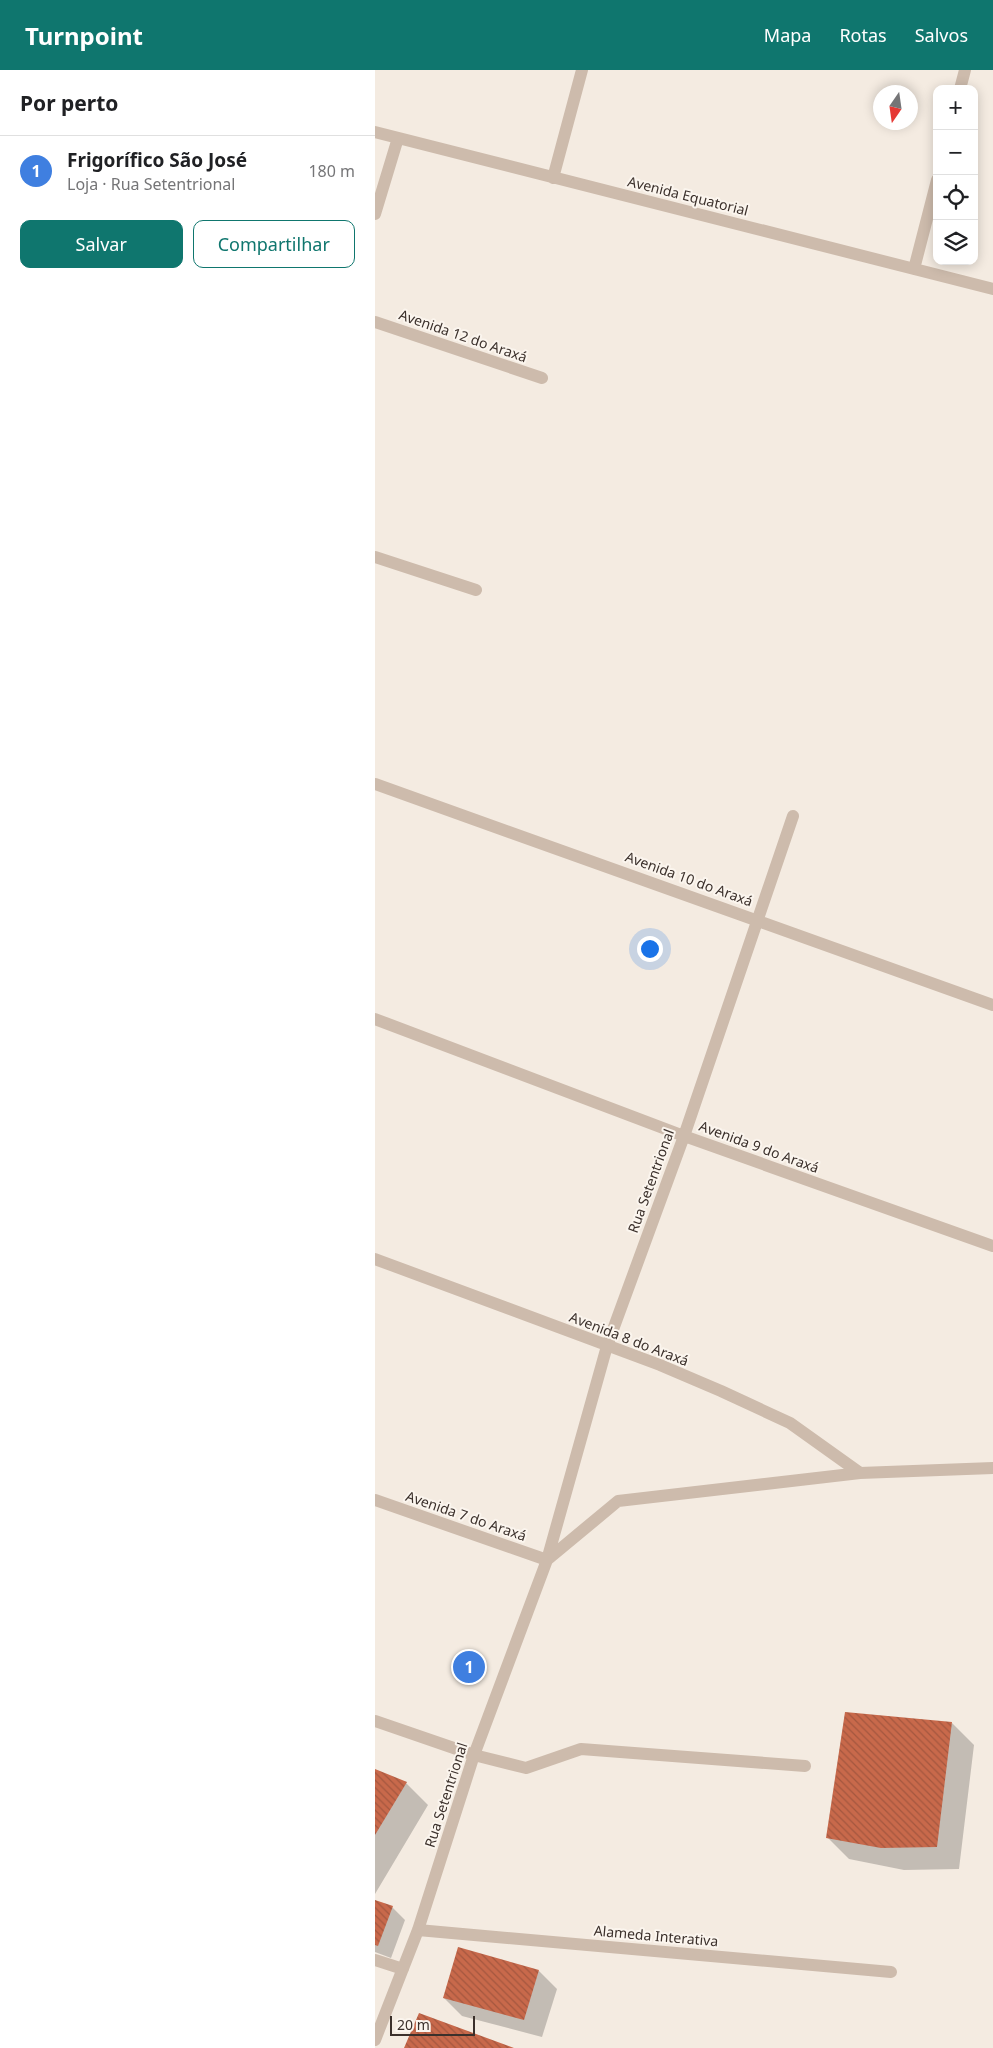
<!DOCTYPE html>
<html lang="pt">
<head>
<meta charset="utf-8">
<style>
	:root { --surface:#fff; --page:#f2f2f2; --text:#202124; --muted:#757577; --line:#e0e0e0; --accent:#0f766e }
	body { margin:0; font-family:"Noto Sans",sans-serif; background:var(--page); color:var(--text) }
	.controls { position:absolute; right:15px; top:15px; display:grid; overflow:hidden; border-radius:10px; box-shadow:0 2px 12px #0003 }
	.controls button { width:45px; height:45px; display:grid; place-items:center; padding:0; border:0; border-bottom:1px solid var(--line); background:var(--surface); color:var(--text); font:25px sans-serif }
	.compass { position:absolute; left:498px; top:15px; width:45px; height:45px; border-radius:50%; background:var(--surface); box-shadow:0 2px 12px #0003; rotate:193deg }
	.scale { position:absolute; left:15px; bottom:12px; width:85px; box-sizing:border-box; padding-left:5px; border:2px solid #3b302b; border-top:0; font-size:14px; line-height:18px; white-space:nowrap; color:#3b302b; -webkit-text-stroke:4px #fbf5ee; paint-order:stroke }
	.you { position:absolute; left:274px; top:878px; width:18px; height:18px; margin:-12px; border:4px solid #fff; border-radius:50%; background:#1a73e8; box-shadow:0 0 0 8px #1a73e833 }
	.badge { display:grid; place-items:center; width:32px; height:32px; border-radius:50%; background:var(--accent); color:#fff; font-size:16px; font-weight:700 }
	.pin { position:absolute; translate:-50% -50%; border:2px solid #fff; box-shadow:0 1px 5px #0006 }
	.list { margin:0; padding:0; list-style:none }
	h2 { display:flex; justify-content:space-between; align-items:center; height:65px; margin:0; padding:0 20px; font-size:21px }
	h2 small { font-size:16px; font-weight:400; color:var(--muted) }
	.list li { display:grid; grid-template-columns:32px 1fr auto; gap:15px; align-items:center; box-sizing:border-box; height:70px; padding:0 20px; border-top:1px solid var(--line) }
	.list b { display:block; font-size:19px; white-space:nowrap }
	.list p { margin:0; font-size:16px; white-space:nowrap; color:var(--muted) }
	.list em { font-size:16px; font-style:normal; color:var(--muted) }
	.actions { display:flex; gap:10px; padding:15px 20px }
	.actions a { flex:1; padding:11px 0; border:1px solid var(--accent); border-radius:10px; text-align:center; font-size:18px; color:var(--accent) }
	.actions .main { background:var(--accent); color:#fff }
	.icon { flex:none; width:28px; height:28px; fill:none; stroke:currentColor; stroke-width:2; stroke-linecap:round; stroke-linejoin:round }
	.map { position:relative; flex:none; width:618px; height:1978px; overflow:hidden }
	header { display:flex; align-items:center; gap:30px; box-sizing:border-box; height:70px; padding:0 25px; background:var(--accent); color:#fff }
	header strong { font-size:24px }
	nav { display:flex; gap:28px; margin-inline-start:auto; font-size:18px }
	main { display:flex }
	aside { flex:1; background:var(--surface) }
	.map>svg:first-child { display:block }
	.shadow { fill:#0003 }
	.building { fill:url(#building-back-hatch) }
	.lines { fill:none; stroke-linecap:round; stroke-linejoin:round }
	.minor { stroke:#cdbbac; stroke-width:12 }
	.labels { text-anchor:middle; stroke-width:4; stroke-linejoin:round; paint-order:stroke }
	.street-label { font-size:14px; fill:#3b302b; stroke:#fbf5ee }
</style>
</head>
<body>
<header>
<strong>Turnpoint</strong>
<nav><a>Mapa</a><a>Rotas</a><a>Salvos</a></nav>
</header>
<main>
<aside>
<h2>Por perto<small></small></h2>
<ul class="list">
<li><span class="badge" style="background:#3f7fe0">1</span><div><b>Frigorífico São José</b><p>Loja · Rua Setentrional</p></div><em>180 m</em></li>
</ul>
<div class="actions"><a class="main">Salvar</a><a>Compartilhar</a></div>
</aside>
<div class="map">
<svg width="618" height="1978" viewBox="0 0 618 1978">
	<defs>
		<pattern id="building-back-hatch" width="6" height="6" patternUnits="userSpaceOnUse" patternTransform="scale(1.25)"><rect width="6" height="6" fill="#c8694b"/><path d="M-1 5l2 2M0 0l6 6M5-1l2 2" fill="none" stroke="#a4573f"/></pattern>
	</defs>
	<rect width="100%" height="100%" fill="#f4ebe1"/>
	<path class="shadow" d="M577,1653L599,1675L584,1799L529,1800L474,1789L452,1767Z
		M0,1700L31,1713L53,1735L0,1824Z
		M0,1831L17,1837L30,1850L16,1888L0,1882Z
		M84,1878L164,1901L182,1919L167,1967L87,1946L69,1928Z"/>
	<path class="building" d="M470,1642L577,1652L562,1777L506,1778L451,1768Z
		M0,1699L32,1712L0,1765Z
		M0,1830L18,1836L3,1876L0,1875Z
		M83,1877L164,1900L149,1950L68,1928Z
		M44,1943L139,1978H29Z"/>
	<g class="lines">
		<path class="minor" d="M585,19L590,0
			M0,62L618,219
			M178,108L207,0
			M0,144L23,68
			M539,199L562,110
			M0,252L167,308
			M0,487L101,520
			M0,714L618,935
			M0,949L309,1066L618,1176
			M0,1189L285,1295L346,1321L415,1353L485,1403
			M0,1430L172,1490
			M172,1490L243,1431L485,1403L618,1398
			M0,1651L99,1685L151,1698L206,1679L430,1696
			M43,1860L516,1902
			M0,1890L28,1899
			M0,1970L43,1860L99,1685L172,1490L232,1276L309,1066L418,746"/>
	</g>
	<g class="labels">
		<g class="street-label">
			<text transform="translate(313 126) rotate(14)" y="5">Avenida Equatorial</text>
			<text transform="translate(88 266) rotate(19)" y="5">Avenida 12 do Araxá</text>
			<text transform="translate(314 809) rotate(20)" y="5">Avenida 10 do Araxá</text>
			<text transform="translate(384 1077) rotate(20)" y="5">Avenida 9 do Araxá</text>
			<text transform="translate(276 1111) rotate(-70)" y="5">Rua Setentrional</text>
			<text transform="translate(254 1269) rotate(21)" y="5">Avenida 8 do Araxá</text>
			<text transform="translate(91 1446) rotate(19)" y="5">Avenida 7 do Araxá</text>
			<text transform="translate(71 1725) rotate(-72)" y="5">Rua Setentrional</text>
			<text transform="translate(281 1866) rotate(5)" y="5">Alameda Interativa</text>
		</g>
	</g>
</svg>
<div class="controls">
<button>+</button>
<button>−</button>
<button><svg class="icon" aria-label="locate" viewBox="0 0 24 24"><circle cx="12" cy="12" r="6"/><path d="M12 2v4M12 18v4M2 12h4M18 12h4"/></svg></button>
<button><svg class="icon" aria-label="layers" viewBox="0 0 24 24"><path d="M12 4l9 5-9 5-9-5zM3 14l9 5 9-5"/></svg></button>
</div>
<svg class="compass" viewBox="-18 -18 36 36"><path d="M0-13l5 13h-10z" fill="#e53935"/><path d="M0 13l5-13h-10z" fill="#757577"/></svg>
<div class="scale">20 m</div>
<div class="you"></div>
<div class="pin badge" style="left:94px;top:1597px;background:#3f7fe0">1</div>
</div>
</main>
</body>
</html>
